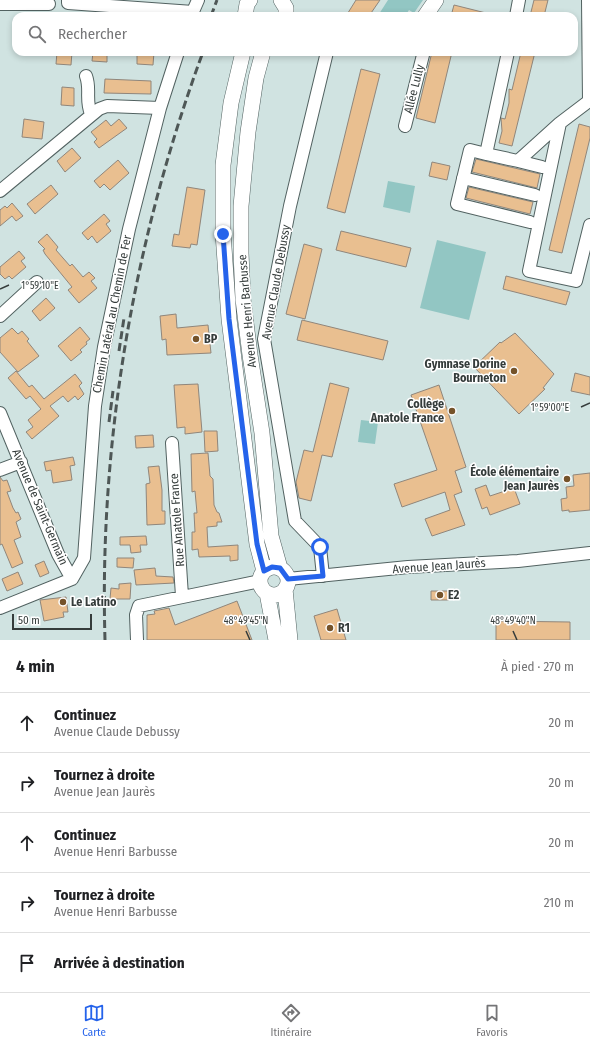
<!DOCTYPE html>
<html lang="fr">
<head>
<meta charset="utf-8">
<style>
	:root { --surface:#fff; --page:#f6f6f6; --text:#202124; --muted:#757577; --line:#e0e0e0; --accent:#2563eb }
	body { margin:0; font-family:"Fira Sans Condensed",sans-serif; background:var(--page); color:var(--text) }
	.scale { position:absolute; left:12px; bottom:10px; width:80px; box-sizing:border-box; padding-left:4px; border:2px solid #353c3b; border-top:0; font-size:11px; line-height:14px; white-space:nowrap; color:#353c3b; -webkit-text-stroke:3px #fff; paint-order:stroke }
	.stop { position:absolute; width:12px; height:12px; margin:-9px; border:3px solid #2563eb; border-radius:50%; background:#fff }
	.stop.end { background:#2563eb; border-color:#fff; box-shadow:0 1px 4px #0008 }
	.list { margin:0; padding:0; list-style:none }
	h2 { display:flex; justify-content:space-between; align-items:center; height:52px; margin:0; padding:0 16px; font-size:17px }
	h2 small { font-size:13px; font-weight:400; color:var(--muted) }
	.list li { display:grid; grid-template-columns:26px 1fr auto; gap:12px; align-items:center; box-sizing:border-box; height:60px; padding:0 16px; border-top:1px solid var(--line) }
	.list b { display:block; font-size:15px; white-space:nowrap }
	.list p { margin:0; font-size:13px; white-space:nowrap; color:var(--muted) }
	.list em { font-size:13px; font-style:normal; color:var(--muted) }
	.icon { flex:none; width:22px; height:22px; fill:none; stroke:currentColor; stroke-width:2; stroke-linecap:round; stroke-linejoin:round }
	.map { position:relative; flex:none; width:590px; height:640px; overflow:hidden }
	.search { position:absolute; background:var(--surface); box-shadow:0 2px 6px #0003; left:12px; right:12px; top:12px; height:44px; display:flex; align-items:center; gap:10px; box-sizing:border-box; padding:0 14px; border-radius:12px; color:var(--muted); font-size:15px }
	.sheet { height:352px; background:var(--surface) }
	nav { display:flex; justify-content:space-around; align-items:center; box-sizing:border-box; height:56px; border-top:1px solid var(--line); background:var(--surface); font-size:11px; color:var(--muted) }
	nav a { display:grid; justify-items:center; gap:2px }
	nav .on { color:var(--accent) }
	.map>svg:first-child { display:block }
	.green { fill:#92c6c3 }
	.building { fill:#e9bf90; stroke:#90867b }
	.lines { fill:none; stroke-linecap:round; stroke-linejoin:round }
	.minor-casing { stroke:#526261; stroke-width:14 }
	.major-casing { stroke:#526261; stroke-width:16 }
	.minor { stroke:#fff; stroke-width:12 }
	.major { stroke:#fff; stroke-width:15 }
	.rail { stroke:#4e5756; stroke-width:3; stroke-dasharray:8 4; stroke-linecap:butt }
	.route { stroke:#2563eb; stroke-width:5 }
	.ticks { fill:none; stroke:#353c3b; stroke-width:1.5 }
	.poi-dot { fill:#75532a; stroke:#fff; stroke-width:1.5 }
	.labels { text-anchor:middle; stroke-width:3; stroke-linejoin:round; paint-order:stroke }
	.street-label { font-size:12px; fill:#353c3b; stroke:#fff }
	.poi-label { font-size:12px; font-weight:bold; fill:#353c3b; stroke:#fff; text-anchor:start }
	.ticks-label { font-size:10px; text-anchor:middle; fill:#353c3b; stroke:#fff; stroke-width:3; stroke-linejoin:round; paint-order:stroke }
</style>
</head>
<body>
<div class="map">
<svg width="590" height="640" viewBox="0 0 590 640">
	<rect width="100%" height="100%" fill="#d0e3e1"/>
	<path class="green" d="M388,0H423L414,13L409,10L405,16H382L379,14Z
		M388,181L415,186L410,213L383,207Z
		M437,240L486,252L469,320L420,308Z
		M361,420L378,422L375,444L358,442Z"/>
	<path class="building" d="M356,0H380L369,16H346Z
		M534,0H548L544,16H530Z
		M454,5L486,13V16H451Z
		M57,52H72L71,65L56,64Z
		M93,52H107V62L92,61Z
		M137,52H154L153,65L137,64Z
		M432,52H452L435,123L416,118Z
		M521,52H535L512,146L499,143L502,131L501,118L505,119L509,103V89L512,90Z
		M361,69L380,74L345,213L327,208Z
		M105,79L151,81V94L104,93Z
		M62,87L74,88V106L61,105Z
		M24,119L44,122L42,139L22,137Z
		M119,119L127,128L99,148L94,142L97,139L91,132L106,120L111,126Z
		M579,124L590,127V138L562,253L549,250Z
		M72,148L81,158L65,172L57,161Z
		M476,159L540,174L537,188L472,172Z
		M118,160L129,173L110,190L104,184L100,188L94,181Z
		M432,162L450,166L447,180L429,176Z
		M51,185L58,194L35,214L27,204Z
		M187,187L205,190L197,245L191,244L190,248L172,246L174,234L179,235Z
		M469,187L533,202L530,214L466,198Z
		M12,203L23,216L16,221L12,216L0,226V210L5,206L7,208Z
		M104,214L110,221L106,224L111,231L97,243L92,236L88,240L82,233Z
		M341,231L411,248L406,267L336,250Z
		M47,234L58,247L56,250L70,266L72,264L83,277L89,272L95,278L91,281L97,288L79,303L68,290L72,287L45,254L43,250L45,249L38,242Z
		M304,244L322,249L305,319L286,314Z
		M19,251L25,258L21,261L26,267L12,279L9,276L5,279L0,274V267Z
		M506,276L570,292L566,305L503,289Z
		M46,298L55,308L40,321L32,311Z
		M176,314L177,328L208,325L211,353L167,355L166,339L162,340L160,316Z
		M302,320L388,341L383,360L297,340Z
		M80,327L90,339L86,342L87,344L80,350L82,352L71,361L58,346Z
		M12,328L18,334L22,331L29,339L27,341L39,356L18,372L0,352V338Z
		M515,333L554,374L543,388L545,389L519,414L474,367L500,342L501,343Z
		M16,371L29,387L32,385L44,399L75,374L82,383L79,386L84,394L78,400L75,396L68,402L63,396L50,406L59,416L32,439L26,432L33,427L28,420L41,409L30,396L26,399L8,378Z
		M575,373L590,377V395L571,391Z
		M330,383L349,388L332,457L322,455L311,501L299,498L296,482L304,450L313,452Z
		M198,384L202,432L185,434V427L177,428L174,385Z
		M439,385L466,467L455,471L462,492L454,495L465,525L432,536L425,519L450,510L445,492L402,507L394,484L437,470L411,395Z
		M204,431H217L218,451L205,452Z
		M153,435L154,447L136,448L135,436Z
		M208,453L210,476L213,479L214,505L217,512L219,513L222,522H217V526L207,527L208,547L238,545V560L230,561V556L199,557L198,549L192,550V532H195L194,513H197L195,491L192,492L191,454Z
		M73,457L75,465L70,466L72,480L53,483L51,470L46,471L44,462Z
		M159,466L162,490V511H165V524L147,525L146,484L150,483L148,467Z
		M590,473V510L569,512V510L562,511L561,499L567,498L566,487L574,486L573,475Z
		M0,477L3,481L7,480L11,491L7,492L13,508L16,513L18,512L21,519L16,522L21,537L14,540L23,563L12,568L2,544L0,545Z
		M486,485L490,496L514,488L520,504L490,515L487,507L482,509L475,489Z
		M146,536L147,545H140L141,552L131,553L130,545H120V537Z
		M117,558H134L133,568L117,567Z
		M44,561L49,573L40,577L35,565Z
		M155,568L156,576L173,577L174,583L136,585L134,570Z
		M18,572L23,584L7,591L2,579Z
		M131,583L130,599H110L111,588L119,589V584Z
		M431,591H449V600H431Z
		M66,597L68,612H63L64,617L44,621L40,600Z
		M237,601L252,640H147V615L155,614L154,611L169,608L175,625Z
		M337,609L346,640H321L314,616Z
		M496,621L570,622V640H496Z"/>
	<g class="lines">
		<g class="minor-casing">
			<path id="minor" d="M68,0V3L193,12
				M0,4H49
				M191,16L198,0
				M516,16L519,0
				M508,52L486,154L518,161L560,123L589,101L588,0
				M86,76C91,89 85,100 91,114
				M560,123L529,271L576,281L590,225
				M405,126L423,55L421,52
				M486,154L470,150L457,204L530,222
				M518,161L542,167
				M463,178L535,195
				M0,191L99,109L107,106L160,108
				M0,316L37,282
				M0,413L58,554L72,579
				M172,443L182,596
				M0,470L21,462
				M323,576L320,547L295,521L264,339L290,206L327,52
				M72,579L84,558L95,406L104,347L129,229L160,108L178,52
				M288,579L408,567L518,561L590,553
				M0,608L72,579
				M137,640L136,615L139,606L260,581"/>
		</g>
		<g class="major-casing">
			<path id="major" d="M281,0L286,8V16
				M245,16L247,4L250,0
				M425,16L436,0
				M243,52L231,103L223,165V233L229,319L257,544L264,571
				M263,52L256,78L248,132L241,206V253L243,299L250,355L262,433L271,536L280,568
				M260 581a14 14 0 1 1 28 0a14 14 0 1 1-28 0Z
				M285,589L290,640
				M267,593L276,640"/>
		</g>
		<use href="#minor" class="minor"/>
		<use href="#major" class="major"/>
		<path class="rail" d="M211,16L217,0
			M119,351L124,318
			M109,422L113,391
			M105,640C99,440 134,239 203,52"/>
	</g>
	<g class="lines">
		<path class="route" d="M223,234L229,319L257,544L264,571L272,567L280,568L288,579L323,576L320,547"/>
	</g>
	<path class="ticks" d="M0,289L9,285M581,407L590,403M246,631L250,640M513,631L517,640"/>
	<g class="poi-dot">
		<circle cx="196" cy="339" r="4"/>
		<circle cx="514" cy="371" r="4"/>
		<circle cx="452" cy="411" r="4"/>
		<circle cx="567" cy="479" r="4"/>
		<circle cx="440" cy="595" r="4"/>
		<circle cx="63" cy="602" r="4"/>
		<circle cx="330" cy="628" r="4"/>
	</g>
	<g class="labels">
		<g class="street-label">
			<text transform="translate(414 89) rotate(-76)" y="4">Allée Lully</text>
			<text transform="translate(276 282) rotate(-80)" y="4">Avenue Claude Debussy</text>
			<text transform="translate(247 311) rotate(-95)" y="4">Avenue Henri Barbusse</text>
			<text transform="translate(112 314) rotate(-79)" y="4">Chemin Latéral au Chemin de Fer</text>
			<text transform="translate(40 507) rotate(67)" y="4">Avenue de Saint-Germain</text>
			<text transform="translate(177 520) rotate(-94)" y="4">Rue Anatole France</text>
			<text transform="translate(439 566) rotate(-4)" y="4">Avenue Jean Jaurès</text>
		</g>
		<g class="poi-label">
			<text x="204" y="343">BP</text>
			<text x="506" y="368" text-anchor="end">Gymnase Dorine<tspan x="506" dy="14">Bourneton</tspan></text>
			<text x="444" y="408" text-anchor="end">Collège<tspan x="444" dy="14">Anatole France</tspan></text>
			<text x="559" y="476" text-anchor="end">École élémentaire<tspan x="559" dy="14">Jean Jaurès</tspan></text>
			<text x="448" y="599">E2</text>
			<text x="71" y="606">Le Latino</text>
			<text x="338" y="632">R1</text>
		</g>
	</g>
	<g class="ticks-label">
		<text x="40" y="289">1°59'10"E</text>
		<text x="550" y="411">1°59'00"E</text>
		<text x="246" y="624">48°49'45"N</text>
		<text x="513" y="624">48°49'40"N</text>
	</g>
</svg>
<div class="scale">50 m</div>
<div class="stop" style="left:320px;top:547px"></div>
<div class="stop end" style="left:223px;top:234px"></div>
<div class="search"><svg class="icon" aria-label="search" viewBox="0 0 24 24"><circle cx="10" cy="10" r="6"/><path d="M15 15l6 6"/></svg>Rechercher</div>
</div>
<section class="sheet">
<h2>4 min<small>À pied · 270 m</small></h2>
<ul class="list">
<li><svg class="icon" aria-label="ahead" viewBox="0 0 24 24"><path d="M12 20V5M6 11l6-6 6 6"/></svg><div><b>Continuez</b><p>Avenue Claude Debussy</p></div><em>20 m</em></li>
<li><svg class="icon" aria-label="right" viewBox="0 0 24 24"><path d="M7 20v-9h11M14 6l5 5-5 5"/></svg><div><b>Tournez à droite</b><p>Avenue Jean Jaurès</p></div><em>20 m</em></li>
<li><svg class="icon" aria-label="ahead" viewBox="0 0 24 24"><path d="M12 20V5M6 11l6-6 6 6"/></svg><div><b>Continuez</b><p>Avenue Henri Barbusse</p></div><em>20 m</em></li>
<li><svg class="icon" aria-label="right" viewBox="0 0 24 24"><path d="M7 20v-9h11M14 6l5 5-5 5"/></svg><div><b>Tournez à droite</b><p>Avenue Henri Barbusse</p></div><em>210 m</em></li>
<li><svg class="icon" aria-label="arrive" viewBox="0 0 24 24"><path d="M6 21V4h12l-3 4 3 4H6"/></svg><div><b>Arrivée à destination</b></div></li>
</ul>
</section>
<nav>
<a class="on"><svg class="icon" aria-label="map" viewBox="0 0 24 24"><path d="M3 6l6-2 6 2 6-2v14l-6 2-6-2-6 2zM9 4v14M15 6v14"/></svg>Carte</a>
<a><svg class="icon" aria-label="directions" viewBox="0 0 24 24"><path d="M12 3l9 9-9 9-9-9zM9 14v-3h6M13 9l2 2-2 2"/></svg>Itinéraire</a>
<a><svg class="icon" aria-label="saved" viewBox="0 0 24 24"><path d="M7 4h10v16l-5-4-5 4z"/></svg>Favoris</a>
</nav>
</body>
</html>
